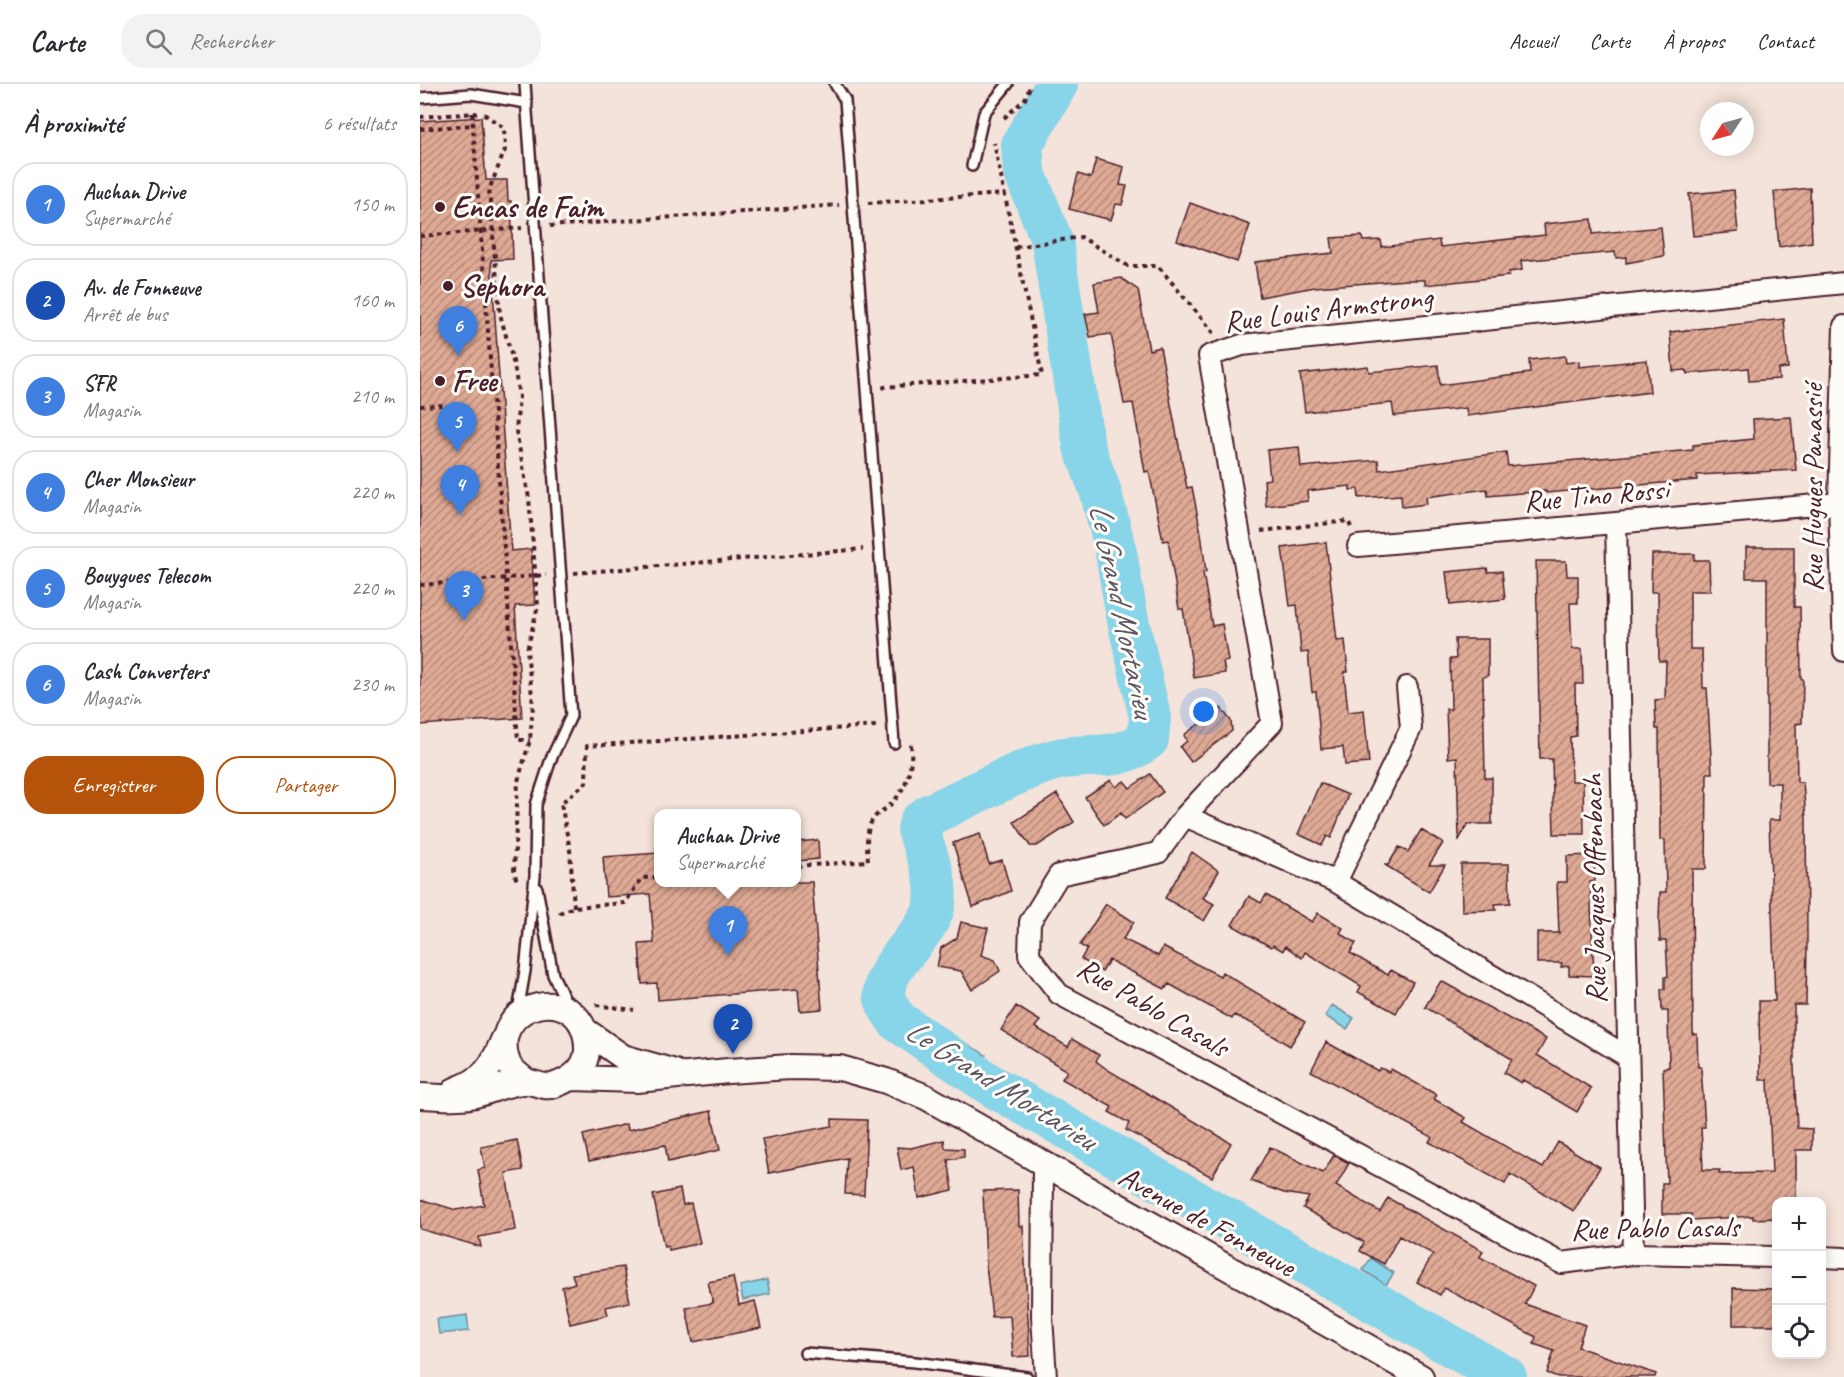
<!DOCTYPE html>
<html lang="fr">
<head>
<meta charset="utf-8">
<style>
	:root { --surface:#fff; --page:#f2f2f3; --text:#2b2b33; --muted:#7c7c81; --line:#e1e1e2; --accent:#b45309 }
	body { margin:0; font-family:Caveat,sans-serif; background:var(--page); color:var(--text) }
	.controls { position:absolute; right:18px; bottom:18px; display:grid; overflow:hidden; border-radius:12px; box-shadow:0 3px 15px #0003 }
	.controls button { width:54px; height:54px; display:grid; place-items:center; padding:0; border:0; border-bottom:2px solid var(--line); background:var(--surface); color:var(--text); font:30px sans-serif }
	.compass { position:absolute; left:1280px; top:18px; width:54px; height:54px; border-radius:50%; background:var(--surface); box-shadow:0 3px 15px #0003; rotate:234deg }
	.you { position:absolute; left:784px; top:628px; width:21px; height:21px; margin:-15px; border:4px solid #fff; border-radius:50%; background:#1a73e8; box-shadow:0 0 0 9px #1a73e833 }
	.badge { display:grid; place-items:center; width:39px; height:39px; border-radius:50%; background:var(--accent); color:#fff; font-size:20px; font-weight:700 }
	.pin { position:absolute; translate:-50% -50px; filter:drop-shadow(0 2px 3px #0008) }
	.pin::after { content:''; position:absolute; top:32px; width:21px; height:18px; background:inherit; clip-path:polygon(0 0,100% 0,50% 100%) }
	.popup { position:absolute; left:234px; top:725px; width:147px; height:78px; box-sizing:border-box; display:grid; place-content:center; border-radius:12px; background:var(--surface); filter:drop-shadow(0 2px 4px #0005); font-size:20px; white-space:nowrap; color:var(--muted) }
	.popup b { font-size:22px; color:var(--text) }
	.popup::after { content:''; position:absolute; left:50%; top:100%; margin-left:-12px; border:12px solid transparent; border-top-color:var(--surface) }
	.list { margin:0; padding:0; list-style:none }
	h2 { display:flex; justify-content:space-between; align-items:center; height:78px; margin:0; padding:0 24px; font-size:26px }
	h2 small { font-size:20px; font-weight:400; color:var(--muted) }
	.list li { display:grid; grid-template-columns:39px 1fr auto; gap:18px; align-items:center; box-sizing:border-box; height:84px; margin:0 12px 12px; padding:0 12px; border:2px solid var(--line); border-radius:24px }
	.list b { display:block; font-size:22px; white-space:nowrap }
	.list p { margin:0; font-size:20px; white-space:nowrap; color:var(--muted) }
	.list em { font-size:20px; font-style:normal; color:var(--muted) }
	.actions { display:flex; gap:12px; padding:18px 24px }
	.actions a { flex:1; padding:14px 0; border:2px solid var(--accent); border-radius:24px; text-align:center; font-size:21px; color:var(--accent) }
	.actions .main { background:var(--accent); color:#fff }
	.icon { flex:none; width:33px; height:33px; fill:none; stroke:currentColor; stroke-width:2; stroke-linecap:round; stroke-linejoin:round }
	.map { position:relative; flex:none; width:1424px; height:1293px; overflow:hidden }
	header { display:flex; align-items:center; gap:36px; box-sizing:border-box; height:84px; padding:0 30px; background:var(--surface); border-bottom:2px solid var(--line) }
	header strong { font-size:28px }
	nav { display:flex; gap:33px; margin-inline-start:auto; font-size:21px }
	.search { width:420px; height:54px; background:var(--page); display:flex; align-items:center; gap:15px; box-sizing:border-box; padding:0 21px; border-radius:24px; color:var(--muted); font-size:22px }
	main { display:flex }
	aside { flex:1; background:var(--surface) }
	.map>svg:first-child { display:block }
	.water { fill:#88d4e8; stroke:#6f8c9c; stroke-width:1.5 }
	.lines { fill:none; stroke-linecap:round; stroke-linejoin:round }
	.river { stroke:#88d4e8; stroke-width:42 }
	.building { fill:url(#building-hatch); stroke:#4a1f2b; stroke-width:1.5 }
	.service-casing { stroke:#4a1f2b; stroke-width:14 }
	.minor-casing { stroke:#4a1f2b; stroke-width:24 }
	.tertiary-casing { stroke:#4a1f2b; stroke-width:28 }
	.path { stroke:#4a1f2b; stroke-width:4; stroke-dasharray:4.5 4.5; stroke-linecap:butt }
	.service { stroke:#fdfcf7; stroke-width:9 }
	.minor { stroke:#fdfcf7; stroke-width:20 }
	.tertiary { stroke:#fdfcf7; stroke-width:24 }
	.poi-dot { fill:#4a1f2b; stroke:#fdfcf7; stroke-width:2 }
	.labels { text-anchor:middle; stroke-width:6; stroke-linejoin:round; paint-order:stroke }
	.poi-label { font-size:30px; font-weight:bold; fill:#4a1f2b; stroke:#fdfcf7; text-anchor:start }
	.street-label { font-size:30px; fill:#4a1f2b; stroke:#fdfcf7 }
	.water-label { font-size:32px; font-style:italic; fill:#5d5564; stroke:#fdfcf7 }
</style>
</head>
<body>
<header>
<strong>Carte</strong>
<div class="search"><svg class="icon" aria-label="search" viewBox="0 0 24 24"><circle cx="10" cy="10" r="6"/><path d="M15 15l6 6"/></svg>Rechercher</div>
<nav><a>Accueil</a><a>Carte</a><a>À propos</a><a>Contact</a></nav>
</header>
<main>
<aside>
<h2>À proximité<small>6 résultats</small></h2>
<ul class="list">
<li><span class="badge" style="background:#3f7fe0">1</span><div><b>Auchan Drive</b><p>Supermarché</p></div><em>150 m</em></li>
<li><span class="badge" style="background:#1a4fb4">2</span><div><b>Av. de Fonneuve</b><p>Arrêt de bus</p></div><em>160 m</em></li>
<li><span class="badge" style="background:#3f7fe0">3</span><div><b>SFR</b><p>Magasin</p></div><em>210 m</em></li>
<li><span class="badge" style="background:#3f7fe0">4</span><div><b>Cher Monsieur</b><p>Magasin</p></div><em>220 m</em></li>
<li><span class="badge" style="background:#3f7fe0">5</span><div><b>Bouygues Telecom</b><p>Magasin</p></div><em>220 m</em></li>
<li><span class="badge" style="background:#3f7fe0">6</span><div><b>Cash Converters</b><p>Magasin</p></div><em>230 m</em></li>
</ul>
<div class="actions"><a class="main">Enregistrer</a><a>Partager</a></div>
</aside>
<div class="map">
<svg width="1424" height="1293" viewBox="0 0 1424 1293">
	<defs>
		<pattern id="building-hatch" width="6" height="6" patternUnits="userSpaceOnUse" patternTransform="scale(1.5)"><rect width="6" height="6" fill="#dfaa95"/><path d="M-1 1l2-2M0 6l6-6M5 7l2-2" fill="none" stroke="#b78a7a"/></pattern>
	</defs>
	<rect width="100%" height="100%" fill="#f4e3da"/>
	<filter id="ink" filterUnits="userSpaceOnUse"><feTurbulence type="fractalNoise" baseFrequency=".0167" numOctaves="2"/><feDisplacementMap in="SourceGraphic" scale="12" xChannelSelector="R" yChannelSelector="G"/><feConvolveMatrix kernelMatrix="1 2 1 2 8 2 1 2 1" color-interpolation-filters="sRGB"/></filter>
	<g filter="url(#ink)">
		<path class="water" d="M912,921L934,934L927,945L905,932Z
			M542,957L566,971L560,982L536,968Z
			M951,1174L974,1189L966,1201L943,1186Z
			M347,1196L350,1210L323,1216L320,1202Z
			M47,1231L49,1247L19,1250L17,1235Z"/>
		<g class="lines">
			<path class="river" d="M637,0L602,61L604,87L632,157L664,363L680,406L695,463L706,527L730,633L728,655C695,681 667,666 631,677C590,690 549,713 509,731L500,738L498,746C505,768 519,795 515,818C511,850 464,879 464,910C465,920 473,931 479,938L572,1002L1086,1293"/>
		</g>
		<path class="building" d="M61,33L66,96H87L88,117H91L93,175L71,176L91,467L111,465L115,521L95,522L102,634L0,641V37Z
			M676,75L704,83L700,101L707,102L702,121L696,120L691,136L649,125L658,90L671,94Z
			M1390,104L1392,158L1359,163L1354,108Z
			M1314,106L1318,148L1273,152L1269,110Z
			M770,119L830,141L817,178L757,156Z
			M1172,135L1173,150L1241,143L1244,172L1206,179V173L1196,174L1195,168L1101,177L1102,186L1089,188V192L1005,201V196H987L895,203L840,213L835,178L913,169L911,154L942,152L943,157L961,156L962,163L1019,156L1020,163L1125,151L1124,140Z
			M701,194L718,206L729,266L740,263L767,404L772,403L781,449L786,488L783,489L792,542L802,540L808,577L803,578L805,589L774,594L763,525H759L748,456L743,457L729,387L725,388L713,319L704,320L691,250L670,253L665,230L679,228L674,199Z
			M1364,235L1368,284L1358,285L1359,295L1329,297L1328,284L1267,290L1266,286L1253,287L1250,248Z
			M1145,272L1146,279L1159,277V283L1227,276L1230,308L1047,332L1046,324L974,332L972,319L885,328L880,290L948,282L949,288L1018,281L1020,301L1110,289L1109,276Z
			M1371,333L1376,386L1277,391V396L1126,409V407L1068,412L1067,405L1006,413L1007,420L982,423L981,411L939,414L938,405L930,406V402L887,407L888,417L846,422L844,396L850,395L847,366L879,363L881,383L958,376L959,386L1086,368L1088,382L1273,366V361L1334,355L1333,335Z
			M906,458L917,557L925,556L928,588H924L928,628L944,626L949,679L925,681L923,663L901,665L896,608H892L888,568L881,569L877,521L870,522L862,464Z
			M1326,463H1374V523H1380L1381,595H1383L1382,639L1376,640L1377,698H1383L1386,735L1387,853L1386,921H1374V983L1377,1044L1392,1045V1066H1376V1118H1356V1134L1333,1135V1132L1272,1136L1271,1130H1242V1099H1247L1243,984L1249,983L1248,927H1242L1241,905H1245V893L1248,892L1246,857H1240L1239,838L1240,808H1246L1245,756H1240L1239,645H1236L1235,616L1245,615L1246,577H1239L1238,508H1231L1232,470H1275L1274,476H1289L1290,507H1270V565H1282L1283,604H1287L1292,689H1287L1286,785H1272L1273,951L1277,950L1278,983H1281L1285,1043H1281L1283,1086H1300L1299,1090L1352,1089L1348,996H1340L1339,917H1355L1349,736H1360V699H1347V494H1326Z
			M1116,477H1146L1147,492H1158V519H1150L1152,565H1162L1163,600H1155L1156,652L1150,653L1151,697H1163L1164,750H1134L1132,675H1120Z
			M1067,484L1068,488L1082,487L1085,515L1030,521L1026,488Z
			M1035,555H1068V592L1063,593L1065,694H1072V740H1048L1039,756L1037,673L1028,674L1026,625H1031L1030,575H1036Z
			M801,624L811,637L812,647L771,678L760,663L767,657L764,651Z
			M730,690L743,708L705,735L701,729L684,741L665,713L691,696L696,703L704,697L710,704Z
			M900,699L928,711L911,754L907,752L902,761L878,750Z
			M637,710L654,738L617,762H610L594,738Z
			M1001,746L1023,759L1009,781H1025L1009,808L965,781H968L979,763L988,768Z
			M560,750L569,780L582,776L591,807L553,823L533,759Z
			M398,756L399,775L377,777V758Z
			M772,768L799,787L783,814L794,820L784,837L745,814Z
			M239,769V798H392L402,925L380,927L378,905L238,916L237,899L222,900L219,860L234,859L230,810L186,813L183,773Z
			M1174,771L1175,797L1170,798L1174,892L1149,891V882L1141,883L1142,879H1117V849H1139L1137,798H1147V772Z
			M1041,780H1089L1090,819L1075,820L1076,826L1042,827Z
			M846,811L892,838L898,829L923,844L920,849L936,859L930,869L968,891L971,886L993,898L976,929L938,908L941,902L885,868L882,874L865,862L863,867L853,861L851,863L812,841L829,812L841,819Z
			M686,820L714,838L703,855L738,872L743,863L800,892L802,888L885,938L870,962L833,940L814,931L812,935L749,900L745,905L689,876L682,888L661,875L667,865L660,861Z
			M541,838L568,844L561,871L575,876L580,887L552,906L541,887L517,883L521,864L537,854Z
			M1021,897L1126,955L1117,971L1171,1004L1157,1028L1103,996L1101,999L1084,989L1092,975L1005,923Z
			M596,922L620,937L615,943L648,963L652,955L679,971L676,977L688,986L811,1059L792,1093L706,1046L709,1039L689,1028L692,1023L642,995L647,987L581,946Z
			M906,958L958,987L960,984L969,988L971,985L1017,1011L1014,1015L1046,1034L1043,1038L1123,1084L1138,1058L1180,1083L1154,1127L1090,1090L1085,1100L1009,1058L1012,1053L891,987Z
			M291,1027L300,1066L248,1078L245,1061L169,1077L163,1051L207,1040L208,1046Z
			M412,1035L447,1036L444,1111L425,1110L427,1074L349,1089L342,1055L412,1042Z
			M97,1056L103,1086L86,1089L95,1146L59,1153L61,1163L0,1145V1115L36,1126L64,1121L58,1086L65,1084L61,1063Z
			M524,1056L525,1064L544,1065V1073L528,1076L533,1106L499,1114L494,1083L481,1086L477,1063L491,1064Z
			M850,1063L903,1089L914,1071L929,1079L916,1102L960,1128L968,1114L1063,1167L1060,1173L1114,1202L1105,1220L1165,1241L1158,1263L1236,1290L1235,1293H1138L1127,1289L1134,1267L1114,1260L1116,1253L1024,1204L1020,1211L997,1198L1013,1170L979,1152L964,1180L940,1167L944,1158L883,1124L889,1113L864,1109L831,1097Z
			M260,1105L263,1121L271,1119L280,1159L249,1166L248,1162L244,1163L233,1111Z
			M598,1106L599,1142H603L610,1272L593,1273L590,1232L572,1233L566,1181L563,1107Z
			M203,1183L210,1218L186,1223L188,1231L150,1240L142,1203L155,1199L152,1190Z
			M313,1193L319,1221L335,1217L341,1244L273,1258L266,1224L293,1219L288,1198Z
			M1313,1204L1356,1205V1241H1313Z"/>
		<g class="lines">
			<g class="service-casing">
				<path id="service" d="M415,0L425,16L474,659
					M0,14L51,10L107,19
					M552,82L564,29L588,0
					M117,804L133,891L147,920
					M98,927L105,887L115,792L116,721L131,675L151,632L105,0
					M385,1269L495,1278L607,1293"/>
			</g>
			<g class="minor-casing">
				<path id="minor" d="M1424,242L1419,419L1424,567
					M1196,439L1213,1170
					M938,462L1419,419
					M765,732L852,639L789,272L822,261L1424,199
					M916,798L991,644L987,603
					M1208,973L916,798L765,732L738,769L639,791L610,838L609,871L639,910L1141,1179L1213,1170L1356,1173
					M623,1081L622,1233L626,1293
					M1402,1173L1424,1174"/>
			</g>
			<g class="tertiary-casing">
				<path id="tertiary" d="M166,947L203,973L255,988
					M153,994L217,996L308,987L371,983L420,984L466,997L506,1013L1001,1293
					M35,1006C65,995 72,983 84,954
					M0,1012C16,1012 35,1015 50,1012C69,1009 88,997 108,998C117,999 126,1005 135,1001C152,995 168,984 167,963C165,894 65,917 88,979C91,986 102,993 107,998"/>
			</g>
			<path class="path" d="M52,29L98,656H110
				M64,30L84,44L85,66L69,106L80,230L94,281L99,313L96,347L109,414L118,522L107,566L113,621L110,656L98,697L94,787L97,798
				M0,33L57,29
				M584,34L605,15L611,0
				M0,45L53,41
				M448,119L585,110
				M130,142L419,121
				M0,152L102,144
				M596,163L661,153L708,182H738L794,249
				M465,305L464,303L622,291L574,59
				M0,322L26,321
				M841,447L928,437L931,443
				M154,489L443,465
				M0,501L126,491
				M377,782L448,777C447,763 445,747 453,735C457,729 466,725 471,720C487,705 493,681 491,660
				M154,823L150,766L141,719L166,699L167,662L456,642
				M139,829L154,823L205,819L222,794L239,793
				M176,921L214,926"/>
			<use href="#service" class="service"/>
			<use href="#minor" class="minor"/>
			<use href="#tertiary" class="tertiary"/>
		</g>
	</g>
	<g class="poi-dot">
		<circle cx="20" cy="123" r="6"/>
		<circle cx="28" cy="202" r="6"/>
		<circle cx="20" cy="297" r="6"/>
	</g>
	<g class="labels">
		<g class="poi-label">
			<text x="32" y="133">Encas de Faim</text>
			<text x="40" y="212">Sephora</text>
			<text x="32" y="307">Free</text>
		</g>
		<g class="street-label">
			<text transform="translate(908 225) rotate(-7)" y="10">Rue Louis Armstrong</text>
			<text transform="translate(1392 404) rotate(-90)" y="10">Rue Hugues Panassié</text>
			<text transform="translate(1176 411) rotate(-5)" y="10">Rue Tino Rossi</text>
			<text transform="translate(1174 805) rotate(-91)" y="10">Rue Jacques Offenbach</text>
			<text transform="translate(733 923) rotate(30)" y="10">Rue Pablo Casals</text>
			<text transform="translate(787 1137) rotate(29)" y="10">Avenue de Fonneuve</text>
			<text transform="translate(1235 1144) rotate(-1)" y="10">Rue Pablo Casals</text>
		</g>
		<g class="water-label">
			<text transform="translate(703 526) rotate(78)" y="11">Le Grand Mortarieu</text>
			<text transform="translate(581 1000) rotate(32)" y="11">Le Grand Mortarieu</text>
		</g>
	</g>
</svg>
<div class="controls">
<button>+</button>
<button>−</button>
<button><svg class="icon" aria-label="locate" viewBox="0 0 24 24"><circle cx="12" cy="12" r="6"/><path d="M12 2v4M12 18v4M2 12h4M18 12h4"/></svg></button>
</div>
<svg class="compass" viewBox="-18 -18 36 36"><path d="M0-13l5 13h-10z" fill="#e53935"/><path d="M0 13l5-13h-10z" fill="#7c7c81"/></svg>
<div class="you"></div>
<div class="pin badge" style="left:308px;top:872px;background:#3f7fe0">1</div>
<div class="popup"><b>Auchan Drive</b>Supermarché</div>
<div class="pin badge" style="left:313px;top:970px;background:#1a4fb4">2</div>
<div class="pin badge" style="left:44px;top:537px;background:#3f7fe0">3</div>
<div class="pin badge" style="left:40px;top:431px;background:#3f7fe0">4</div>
<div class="pin badge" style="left:37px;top:368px;background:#3f7fe0">5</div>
<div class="pin badge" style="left:38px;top:272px;background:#3f7fe0">6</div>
</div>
</main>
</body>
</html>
